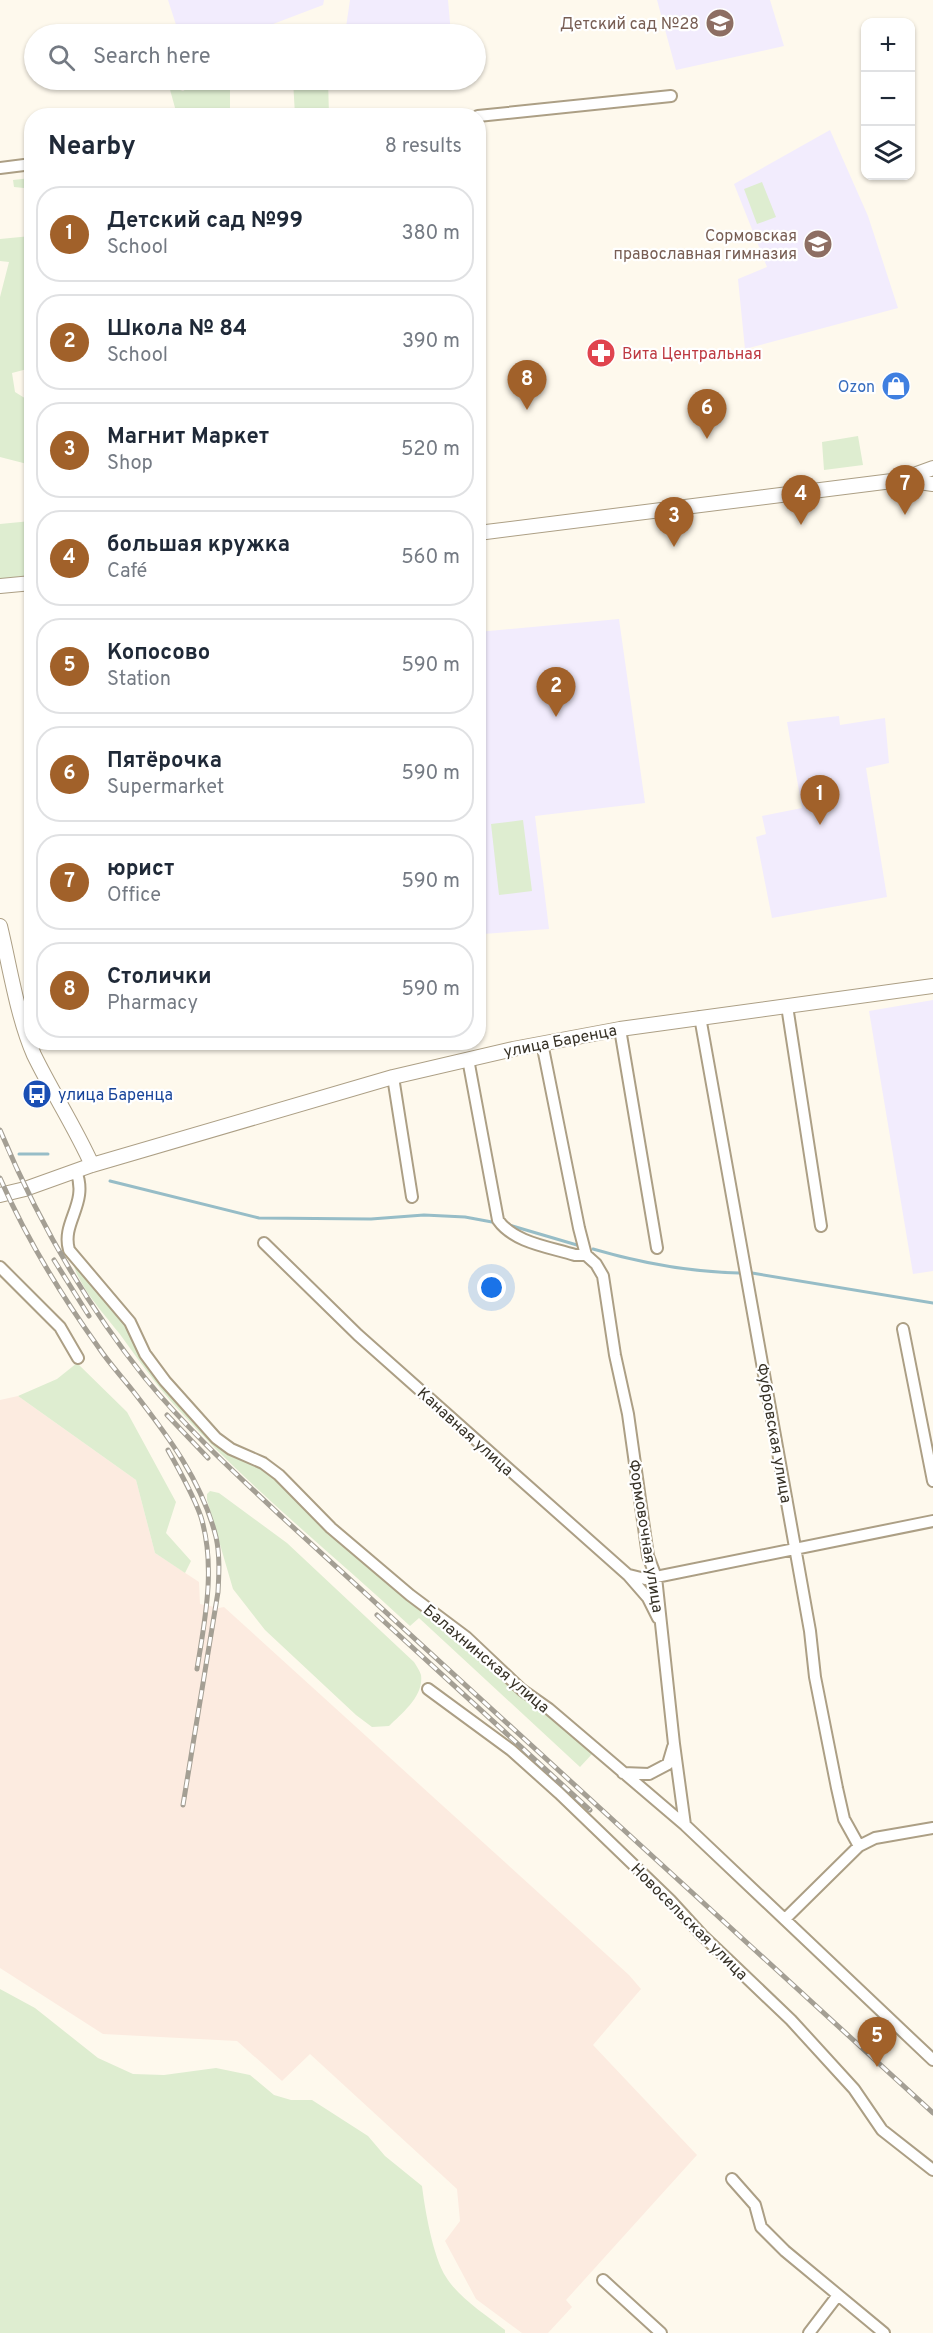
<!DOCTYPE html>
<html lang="en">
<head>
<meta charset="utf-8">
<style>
	:root { --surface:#fff; --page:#f6f6f7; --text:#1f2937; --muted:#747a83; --line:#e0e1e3; --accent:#a1612a }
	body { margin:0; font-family:Overpass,sans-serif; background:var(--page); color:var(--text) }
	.controls { position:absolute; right:18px; top:18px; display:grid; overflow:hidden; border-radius:12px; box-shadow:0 2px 4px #0004 }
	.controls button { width:54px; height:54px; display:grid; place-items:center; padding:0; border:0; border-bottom:2px solid var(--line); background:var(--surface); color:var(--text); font:30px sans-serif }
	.you { position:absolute; left:492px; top:1288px; width:21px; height:21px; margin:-15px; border:4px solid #fff; border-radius:50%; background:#1a73e8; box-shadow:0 0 0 9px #1a73e833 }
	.badge { display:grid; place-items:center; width:39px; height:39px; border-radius:50%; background:var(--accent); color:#fff; font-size:20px; font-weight:700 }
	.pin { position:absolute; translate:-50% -50px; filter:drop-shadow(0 2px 3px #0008) }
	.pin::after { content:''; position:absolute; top:32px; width:21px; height:18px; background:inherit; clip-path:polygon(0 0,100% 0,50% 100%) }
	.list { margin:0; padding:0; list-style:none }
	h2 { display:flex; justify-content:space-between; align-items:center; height:78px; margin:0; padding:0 24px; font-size:26px }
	h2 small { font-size:20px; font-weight:400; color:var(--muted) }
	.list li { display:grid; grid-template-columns:39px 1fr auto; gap:18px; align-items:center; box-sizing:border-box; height:96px; margin:0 12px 12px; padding:0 12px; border:2px solid var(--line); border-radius:24px }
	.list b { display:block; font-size:22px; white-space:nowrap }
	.list p { margin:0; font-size:20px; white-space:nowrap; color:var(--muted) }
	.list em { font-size:20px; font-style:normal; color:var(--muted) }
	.icon { flex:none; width:33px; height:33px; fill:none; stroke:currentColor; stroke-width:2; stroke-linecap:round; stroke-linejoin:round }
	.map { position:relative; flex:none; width:933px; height:2333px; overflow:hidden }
	.search { position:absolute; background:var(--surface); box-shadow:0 2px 4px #0004; left:24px; top:24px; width:462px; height:66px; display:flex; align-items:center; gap:15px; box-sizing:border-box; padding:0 21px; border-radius:33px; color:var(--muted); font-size:22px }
	.panel { position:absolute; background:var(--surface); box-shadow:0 2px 4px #0004; left:24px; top:108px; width:462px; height:942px; border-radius:24px }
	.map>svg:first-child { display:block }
	.industrial { fill:#fcebe0 }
	.education { fill:#f2ecfd }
	.green { fill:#deedd0 }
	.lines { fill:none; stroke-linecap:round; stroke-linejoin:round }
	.stream { stroke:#97bdc7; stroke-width:3 }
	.street-casing { stroke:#ac9f85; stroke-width:14 }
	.secondary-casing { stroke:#ac9f85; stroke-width:16 }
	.street { stroke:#fff; stroke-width:10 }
	.secondary { stroke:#fff; stroke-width:14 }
	.rail-casing { stroke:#a49f94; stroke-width:5 }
	.rail { stroke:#fff; stroke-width:3; stroke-dasharray:9; stroke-linecap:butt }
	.labels { text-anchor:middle; stroke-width:4.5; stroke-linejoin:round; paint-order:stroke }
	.education-label { font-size:16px; fill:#785e54; stroke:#fff; text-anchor:end }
	.health-label { font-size:16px; fill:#be3a42; stroke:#fff; text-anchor:start }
	.shop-label { font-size:16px; fill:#366cbe; stroke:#fff; text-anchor:end }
	.street-label { font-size:16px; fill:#373227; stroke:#fff }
	.transit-label { font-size:16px; fill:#164399; stroke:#fff; text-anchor:start }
</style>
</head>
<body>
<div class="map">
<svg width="933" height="2333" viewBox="0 0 933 2333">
	<rect width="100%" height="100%" fill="#fef9ed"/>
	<path class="industrial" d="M18,1396L136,1480L155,1553L199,1582L200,1604L219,1608L224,1607L629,1975L641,1989L593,2045L697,2155L566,2300L572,2307L548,2333H522L476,2299L445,2241L460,2221L457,2189L310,2054L282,2081L237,2041L103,2034L0,1968V1400Z"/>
	<path class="education" d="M168,0H324L323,5L247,34H179Z
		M350,0H448L451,34H345Z
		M657,0H770L784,46L676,70Z
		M830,130L868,216L898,308L745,349L738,279L767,267L734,184Z
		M619,619L645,803L535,816L549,929L483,934L478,913V632Z
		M839,716L840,725L885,718L889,763L866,768L887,897L772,918L756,837L766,834L762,816L802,808L787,722Z
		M933,1000V1271L913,1274L869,1011Z"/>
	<path class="green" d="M199,80H230V110L236,112V115H177L169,86L183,91Z
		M293,80H328L329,115H295Z
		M31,178H32L31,219L24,188L14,187L13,180Z
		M762,182L776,217L757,224L744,189Z
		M31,236V248L24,253L31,268V368L12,373L15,392L31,402V465L0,457V297L9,262L0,261V239Z
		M858,436L863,465L824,470L822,442Z
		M31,521V583L0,586V524Z
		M523,820L532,891L499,895L491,824Z
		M72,1257L130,1328L217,1443L263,1468L463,1639L593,1753L580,1767L419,1618L410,1626C333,1554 249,1488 178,1409C156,1385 138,1359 119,1333C104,1314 74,1281 72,1257Z
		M77,1363L127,1412L176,1502L166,1533L191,1561L185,1573L155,1553L136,1480L18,1396L57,1379Z
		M210,1491L219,1493L287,1543L414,1662C416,1665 420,1671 421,1675C424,1696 402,1713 389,1726L372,1727L356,1715L265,1630L233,1589L207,1500V1494Z
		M0,1989L35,2008L98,2058L133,2074L164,2075L216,2068L250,2075L274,2095L291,2100H312L368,2136L385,2156L422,2186C425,2210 433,2257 446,2277C458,2297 486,2315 505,2330V2333H0Z"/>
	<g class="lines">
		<path class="stream" d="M19,1154H48
			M110,1181L259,1218L371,1219L424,1215L465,1217L492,1222
			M509,1225L577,1245
			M593,1249C641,1263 690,1272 739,1273
			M752,1273L933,1303"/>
		<g class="street-casing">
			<path id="street" d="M478,116L671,96
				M0,168L32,164
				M787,1006L821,1226
				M700,1017L810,1631L815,1677L837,1788L844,1819L859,1846
				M620,1029L657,1248
				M542,1043L579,1228L586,1255L596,1264L603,1276L615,1355L628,1414L648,1556L656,1577L674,1744L685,1825
				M468,1059L498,1220C514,1243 550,1247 575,1255H586
				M393,1077L412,1197
				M76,1171C89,1204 61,1222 69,1250L130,1322L145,1354L165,1381L216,1438L231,1449L263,1463L279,1475L331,1528L410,1595L466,1637L522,1690L549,1709L685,1825L933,2060
				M264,1243L358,1335L628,1575L648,1598L658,1618
				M0,1267L60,1327L78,1358
				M903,1329L933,1481
				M629,1575L645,1579L656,1577L933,1521
				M428,1689L511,1750L559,1793L670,1900L702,1935L791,2020L854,2089L882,2130L933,2170
				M623,1773L649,1774L668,1764L673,1747
				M785,1919L859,1846L875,1838L933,1828
				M732,2179L755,2205L761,2227L785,2251L884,2333
				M603,2280L661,2333
				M809,2333L838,2295"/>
		</g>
		<g class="secondary-casing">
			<path id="secondary" d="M905,480L933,484
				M478,533L900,480L933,468
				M0,586L32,583
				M0,926C10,967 17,1016 34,1055C52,1092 75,1127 92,1165
				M0,1195L25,1189L92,1165L393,1077L513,1049L620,1029L933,986"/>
		</g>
		<use href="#street" class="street"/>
		<use href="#secondary" class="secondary"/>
		<g class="rail-casing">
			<path id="rail" d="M0,1130C37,1219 85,1303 145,1378C187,1429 235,1473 283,1518L933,2113
				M0,1178C26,1238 61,1295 99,1348C109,1363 122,1377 133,1391C168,1436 202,1481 216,1537C220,1555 219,1574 218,1592L183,1805
				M54,1260L89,1316
				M167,1415L208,1458
				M168,1450C180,1472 193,1494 201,1517C216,1567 205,1619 197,1669
				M377,1615L590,1810"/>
		</g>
		<use href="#rail" class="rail"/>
	</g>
	<defs>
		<g id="school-disc" transform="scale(1.5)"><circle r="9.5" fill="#8d6e63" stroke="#fff"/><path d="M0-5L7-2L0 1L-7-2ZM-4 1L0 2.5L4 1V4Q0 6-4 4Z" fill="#fff"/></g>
		<g id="pharmacy-disc" transform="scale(1.5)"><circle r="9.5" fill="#e0444e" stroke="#fff"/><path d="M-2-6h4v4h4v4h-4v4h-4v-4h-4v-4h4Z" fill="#fff"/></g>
		<g id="shop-disc" transform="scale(1.5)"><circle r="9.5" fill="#3f7fe0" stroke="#fff"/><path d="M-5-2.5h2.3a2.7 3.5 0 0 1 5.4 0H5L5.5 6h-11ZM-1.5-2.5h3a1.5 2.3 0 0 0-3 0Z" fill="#fff"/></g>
		<g id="bus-disc" transform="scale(1.5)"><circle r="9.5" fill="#1a4fb4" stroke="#fff"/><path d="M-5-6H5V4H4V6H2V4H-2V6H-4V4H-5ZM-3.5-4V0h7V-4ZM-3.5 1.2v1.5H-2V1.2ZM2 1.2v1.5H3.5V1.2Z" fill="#fff"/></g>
	</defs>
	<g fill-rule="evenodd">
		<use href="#school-disc" x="720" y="23"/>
		<use href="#school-disc" x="818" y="244"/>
		<use href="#pharmacy-disc" x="601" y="353"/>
		<use href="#shop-disc" x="896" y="386"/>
		<use href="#bus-disc" x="37" y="1094"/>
	</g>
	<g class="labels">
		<g class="education-label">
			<text x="699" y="29">Детский сад №28</text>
			<text x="797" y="241">Сормовская<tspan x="797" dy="18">православная гимназия</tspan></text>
		</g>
		<g class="health-label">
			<text x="622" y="359">Вита Центральная</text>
		</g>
		<g class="shop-label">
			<text x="875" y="392">Ozon</text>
		</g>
		<g class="street-label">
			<text transform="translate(560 1040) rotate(-11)" y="6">улица Баренца</text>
			<text transform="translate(466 1431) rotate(42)" y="6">Канавная улица</text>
			<text transform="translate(775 1433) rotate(80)" y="6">Фубровская улица</text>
			<text transform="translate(647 1536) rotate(81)" y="6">Формовочная улица</text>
			<text transform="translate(487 1658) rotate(40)" y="6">Балахнинская улица</text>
			<text transform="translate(690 1921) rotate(45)" y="6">Новосельская улица</text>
		</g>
		<g class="transit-label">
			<text x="58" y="1100">улица Баренца</text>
		</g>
	</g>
</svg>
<div class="controls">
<button>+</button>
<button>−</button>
<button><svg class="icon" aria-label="layers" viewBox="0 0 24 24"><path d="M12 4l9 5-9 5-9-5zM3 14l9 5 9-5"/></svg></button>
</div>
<div class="you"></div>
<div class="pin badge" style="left:820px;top:825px">1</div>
<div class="pin badge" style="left:556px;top:717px">2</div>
<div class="pin badge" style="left:674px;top:547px">3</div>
<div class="pin badge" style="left:801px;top:525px">4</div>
<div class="pin badge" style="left:877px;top:2067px">5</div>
<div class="pin badge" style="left:707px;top:439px">6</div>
<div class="pin badge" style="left:905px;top:515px">7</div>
<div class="pin badge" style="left:527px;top:410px">8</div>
<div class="search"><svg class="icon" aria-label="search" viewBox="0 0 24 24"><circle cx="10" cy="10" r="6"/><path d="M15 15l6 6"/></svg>Search here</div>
<section class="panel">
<h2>Nearby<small>8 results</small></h2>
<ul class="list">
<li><span class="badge">1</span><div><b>Детский сад №99</b><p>School</p></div><em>380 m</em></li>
<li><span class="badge">2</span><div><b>Школа № 84</b><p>School</p></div><em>390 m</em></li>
<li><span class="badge">3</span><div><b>Магнит Маркет</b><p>Shop</p></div><em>520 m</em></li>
<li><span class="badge">4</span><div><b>большая кружка</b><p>Café</p></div><em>560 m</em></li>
<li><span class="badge">5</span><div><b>Копосово</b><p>Station</p></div><em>590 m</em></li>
<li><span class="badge">6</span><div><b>Пятёрочка</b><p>Supermarket</p></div><em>590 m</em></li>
<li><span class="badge">7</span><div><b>юрист</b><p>Office</p></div><em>590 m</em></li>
<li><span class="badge">8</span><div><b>Столички</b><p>Pharmacy</p></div><em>590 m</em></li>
</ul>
</section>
</div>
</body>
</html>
